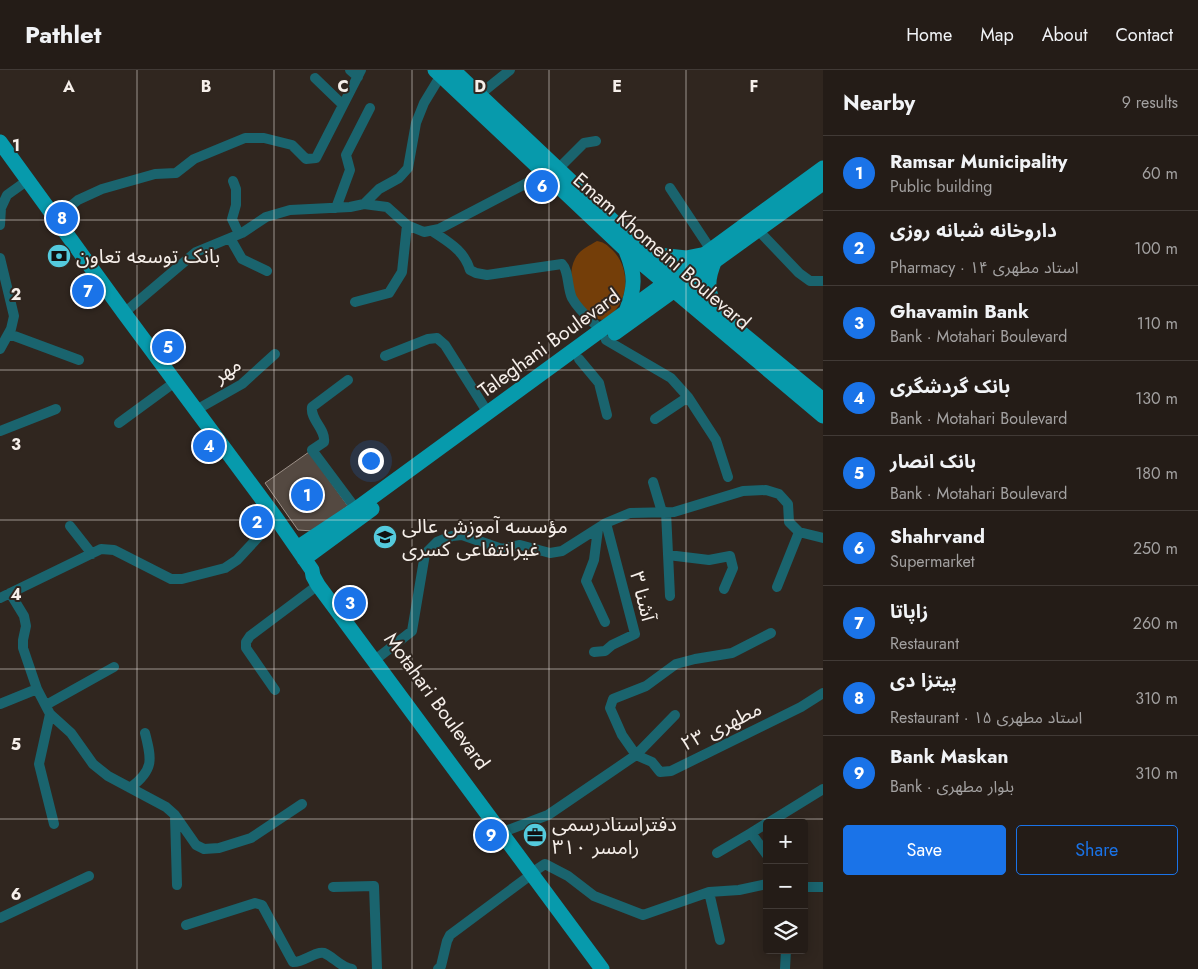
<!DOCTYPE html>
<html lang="en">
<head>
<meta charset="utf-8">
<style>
	:root { --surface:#241c17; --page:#302924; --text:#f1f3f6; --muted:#a3a1a1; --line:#413a36; --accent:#1a73e8 }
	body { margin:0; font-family:Jost,"Noto Sans Arabic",sans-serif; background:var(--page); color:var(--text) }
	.controls { position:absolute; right:15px; bottom:15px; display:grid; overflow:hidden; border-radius:5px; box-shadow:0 2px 12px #0003 }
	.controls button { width:45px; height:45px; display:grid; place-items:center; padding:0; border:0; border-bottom:1px solid var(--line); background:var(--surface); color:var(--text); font:25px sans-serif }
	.you { position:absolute; left:370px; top:390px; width:18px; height:18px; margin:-12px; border:4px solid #fff; border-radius:50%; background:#1a73e8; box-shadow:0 0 0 8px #1a73e833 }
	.badge { display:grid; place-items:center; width:32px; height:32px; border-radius:50%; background:var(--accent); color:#fff; font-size:16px; font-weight:700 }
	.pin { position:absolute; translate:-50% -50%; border:2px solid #fff; box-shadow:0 1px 5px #0006 }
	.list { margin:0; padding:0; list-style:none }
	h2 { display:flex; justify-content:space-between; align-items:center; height:65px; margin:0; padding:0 20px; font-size:21px }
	h2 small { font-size:16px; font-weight:400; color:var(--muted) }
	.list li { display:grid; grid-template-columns:32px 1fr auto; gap:15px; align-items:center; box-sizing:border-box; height:75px; padding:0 20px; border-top:1px solid var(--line) }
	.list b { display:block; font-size:19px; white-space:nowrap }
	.list p { margin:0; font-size:16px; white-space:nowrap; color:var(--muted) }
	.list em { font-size:16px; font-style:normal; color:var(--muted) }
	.actions { display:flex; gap:10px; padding:15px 20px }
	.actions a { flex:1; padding:11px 0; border:1px solid var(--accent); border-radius:5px; text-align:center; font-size:18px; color:var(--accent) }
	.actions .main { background:var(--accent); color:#fff }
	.icon { flex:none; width:28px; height:28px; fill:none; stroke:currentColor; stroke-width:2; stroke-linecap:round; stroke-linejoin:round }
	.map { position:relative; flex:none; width:823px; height:899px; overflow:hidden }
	header { display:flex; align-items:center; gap:30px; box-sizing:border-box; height:70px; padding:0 25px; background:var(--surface); border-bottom:1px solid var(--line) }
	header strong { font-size:24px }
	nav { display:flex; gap:28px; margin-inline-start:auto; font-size:18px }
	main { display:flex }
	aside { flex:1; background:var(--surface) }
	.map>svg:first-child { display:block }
	.green { fill:#743e09 }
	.building { fill:#544941; stroke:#9c9087 }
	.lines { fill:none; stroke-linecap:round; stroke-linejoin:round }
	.minor { stroke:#1a646e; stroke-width:10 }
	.primary { stroke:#079aac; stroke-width:15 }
	.grid { fill:none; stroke:#f6efea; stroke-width:1; stroke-opacity:0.55 }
	.labels { text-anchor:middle; stroke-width:4; stroke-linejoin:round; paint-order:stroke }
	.street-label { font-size:20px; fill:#f6efea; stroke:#30261f }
	.poi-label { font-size:20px; fill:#f6efea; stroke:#30261f; text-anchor:start }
	.grid-label { font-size:16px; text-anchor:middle; font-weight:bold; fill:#f6efea; stroke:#30261f; stroke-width:4; stroke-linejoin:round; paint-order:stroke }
</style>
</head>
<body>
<header>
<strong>Pathlet</strong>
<nav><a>Home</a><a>Map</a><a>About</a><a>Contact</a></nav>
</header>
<main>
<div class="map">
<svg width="823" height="899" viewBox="0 0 823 899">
	<rect width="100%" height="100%" fill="#30261f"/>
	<path class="green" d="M597,171C603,172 606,174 610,178C633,197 630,238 602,250C598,249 593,248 590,246C574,235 566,206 575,189C579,180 589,176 597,171Z"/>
	<path class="building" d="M309,382L348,436L313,461L298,460L265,413Z"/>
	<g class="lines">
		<path class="minor" d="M350,0L358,7
			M315,8L343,35
			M479,25L510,0
			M558,99L584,73L596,71
			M233,111L236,119V135L232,149L239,164
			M670,118L711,180
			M364,134L379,119L399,108L408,98L416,53L424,33L441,5
			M336,138L350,100L346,85L370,38
			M56,148L78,130L102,119L155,104L176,103L194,89L245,68H264L292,75L306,89L316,88L361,0
			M0,155L1,138L7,125L28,110
			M758,160L799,203L810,211H823
			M432,161C448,172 464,180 470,200L476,203L487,205L562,194C569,201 567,217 572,228C579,241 591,250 601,260
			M230,168L242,189L267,201
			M0,188L14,246L11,259L0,279
			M355,232L389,223L402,202L407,155
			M124,243L196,182L242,163L266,147L290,140L350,137L364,134L387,137L407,155L424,162L439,159L527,113L541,101
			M9,264L79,290
			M606,270L671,308L688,327L716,370L728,407
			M385,286L428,269L437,268L445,275L488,343
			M579,289L599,313L607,345
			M348,310L312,337C310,350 326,359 324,372L312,380L356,439
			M196,340L242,314L275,284
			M655,349L688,327
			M119,353L175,312
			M0,361L56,339
			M653,412L662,442
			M666,442L670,526
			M70,456L92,484
			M598,459L594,490L586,511L605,552
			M668,485L709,490L730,486L733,498L724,519
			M777,517L799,462
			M10,523L24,546L26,556L23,570V578L37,619L50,644L39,694L54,754
			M0,528L101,479L114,480L171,509H182L225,498L237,490L276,448
			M594,582L605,581L612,575L635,564L606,453
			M380,586L412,561L425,484L437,472L452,466L462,465L502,479L520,475L550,483L562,481L606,453L630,443L674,442L743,421L766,420L779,424L788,434L789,452L799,462L823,468
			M275,620L246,578V572L250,566L318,515
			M0,634L37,619
			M46,635L114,597
			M50,644L71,663L93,694L108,706L166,737L175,745L196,775L204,779L219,778L251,768L302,734
			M636,685L622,665L610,638L613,629L646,616L676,594L695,589L732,583L771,563
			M636,685L652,692L660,702L671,701L801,637L823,623
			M130,718C154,700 152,690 145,663
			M175,746L177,815
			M767,753L751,763L767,785
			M768,753L823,719
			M508,760L548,745L636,685L675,645
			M717,783L751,763
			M536,800L545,794L568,806L594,826L643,845L709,822L739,820L767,814
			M333,817L374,816L377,899
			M804,817H823
			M709,822L720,870
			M0,848L89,806
			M186,855L255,833L262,835L293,892C303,893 315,881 324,883C334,887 340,897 352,899
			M438,899L441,896L447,871L450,865L532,804
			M785,899L786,880"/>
		<path class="primary" d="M435,0L626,180L823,346
			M453,0L648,184L717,243L823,330
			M0,72L124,243L276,448L312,500L313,506L318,515L602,899
			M649,184L686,188L701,185
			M715,190C706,211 707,221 717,242
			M626,242C635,218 636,205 626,181
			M615,263L823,113
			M297,478L356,439L823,98
			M304,489L372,439"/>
	</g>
	<path class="grid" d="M137,0V899M274,0V899M412,0V899M549,0V899M686,0V899M0,150H823M0,300H823M0,450H823M0,599H823M0,749H823"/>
	<defs>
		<g id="bank-disc" transform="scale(1.25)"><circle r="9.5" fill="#54cadd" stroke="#30261f"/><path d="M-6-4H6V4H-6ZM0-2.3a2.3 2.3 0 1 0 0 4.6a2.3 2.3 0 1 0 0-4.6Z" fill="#111"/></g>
		<g id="university-disc" transform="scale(1.25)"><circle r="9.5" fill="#54cadd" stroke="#30261f"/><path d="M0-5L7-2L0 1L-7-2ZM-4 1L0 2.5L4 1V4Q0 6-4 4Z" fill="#111"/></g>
		<g id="office-disc" transform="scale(1.25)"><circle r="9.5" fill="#54cadd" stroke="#30261f"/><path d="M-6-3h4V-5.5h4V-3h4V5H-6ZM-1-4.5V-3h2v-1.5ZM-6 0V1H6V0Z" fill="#111"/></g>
	</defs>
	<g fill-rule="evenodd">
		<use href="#bank-disc" x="59" y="186"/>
		<use href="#university-disc" x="385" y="467"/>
		<use href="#office-disc" x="535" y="765"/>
	</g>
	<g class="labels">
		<g class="street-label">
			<text transform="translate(662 181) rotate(41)" y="7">Emam Khomeini Boulevard</text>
			<text transform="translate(549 273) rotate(-36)" y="7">Taleghani Boulevard</text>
			<text transform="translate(227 300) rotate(-34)" y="7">مهر</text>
			<text transform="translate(643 526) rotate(76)" y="7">آشنا ۳</text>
			<text transform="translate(437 631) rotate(54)" y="7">Motahari Boulevard</text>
			<text transform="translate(721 656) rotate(-26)" y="7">مطهری ۲۳</text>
		</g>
		<g class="poi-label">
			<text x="76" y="193">بانک توسعه تعاون</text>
			<text x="402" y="463">مؤسسه آموزش عالی<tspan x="402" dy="23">غیرانتفاعی کسری</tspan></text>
			<text x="552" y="761">دفتراسنادرسمی<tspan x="552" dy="23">۳۱۰ رامسر</tspan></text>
		</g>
	</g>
	<g class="grid-label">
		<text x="69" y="22">A</text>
		<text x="206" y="22">B</text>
		<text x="343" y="22">C</text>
		<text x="480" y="22">D</text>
		<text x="617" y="22">E</text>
		<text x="754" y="22">F</text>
		<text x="16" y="81">1</text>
		<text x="16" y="230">2</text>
		<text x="16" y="380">3</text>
		<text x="16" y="530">4</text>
		<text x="16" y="680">5</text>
		<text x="16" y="830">6</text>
	</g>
</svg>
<div class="controls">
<button>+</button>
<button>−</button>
<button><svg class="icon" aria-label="layers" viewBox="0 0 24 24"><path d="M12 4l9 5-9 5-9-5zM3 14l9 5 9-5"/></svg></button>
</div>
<div class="you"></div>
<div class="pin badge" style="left:307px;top:425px">1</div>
<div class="pin badge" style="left:257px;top:452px">2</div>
<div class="pin badge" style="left:350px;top:533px">3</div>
<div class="pin badge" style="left:209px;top:376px">4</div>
<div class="pin badge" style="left:168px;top:277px">5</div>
<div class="pin badge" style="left:542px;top:116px">6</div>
<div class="pin badge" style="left:88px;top:221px">7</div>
<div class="pin badge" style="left:62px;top:148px">8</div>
<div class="pin badge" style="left:491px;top:765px">9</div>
</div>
<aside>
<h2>Nearby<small>9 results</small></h2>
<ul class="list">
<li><span class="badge">1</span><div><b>Ramsar Municipality</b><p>Public building</p></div><em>60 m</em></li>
<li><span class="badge">2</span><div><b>داروخانه شبانه روزی</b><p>Pharmacy · استاد مطهری ۱۴</p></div><em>100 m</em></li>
<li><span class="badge">3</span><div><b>Ghavamin Bank</b><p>Bank · Motahari Boulevard</p></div><em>110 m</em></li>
<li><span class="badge">4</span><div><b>بانک گردشگری</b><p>Bank · Motahari Boulevard</p></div><em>130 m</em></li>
<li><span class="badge">5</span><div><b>بانک انصار</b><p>Bank · Motahari Boulevard</p></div><em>180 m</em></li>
<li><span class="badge">6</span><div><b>Shahrvand</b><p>Supermarket</p></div><em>250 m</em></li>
<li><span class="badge">7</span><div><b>زاپاتا</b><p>Restaurant</p></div><em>260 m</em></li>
<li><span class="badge">8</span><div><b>پیتزا دی</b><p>Restaurant · استاد مطهری ۱۵</p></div><em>310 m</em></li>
<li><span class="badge">9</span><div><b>Bank Maskan</b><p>Bank · بلوار مطهری</p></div><em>310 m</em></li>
</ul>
<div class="actions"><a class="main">Save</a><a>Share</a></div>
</aside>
</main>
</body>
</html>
